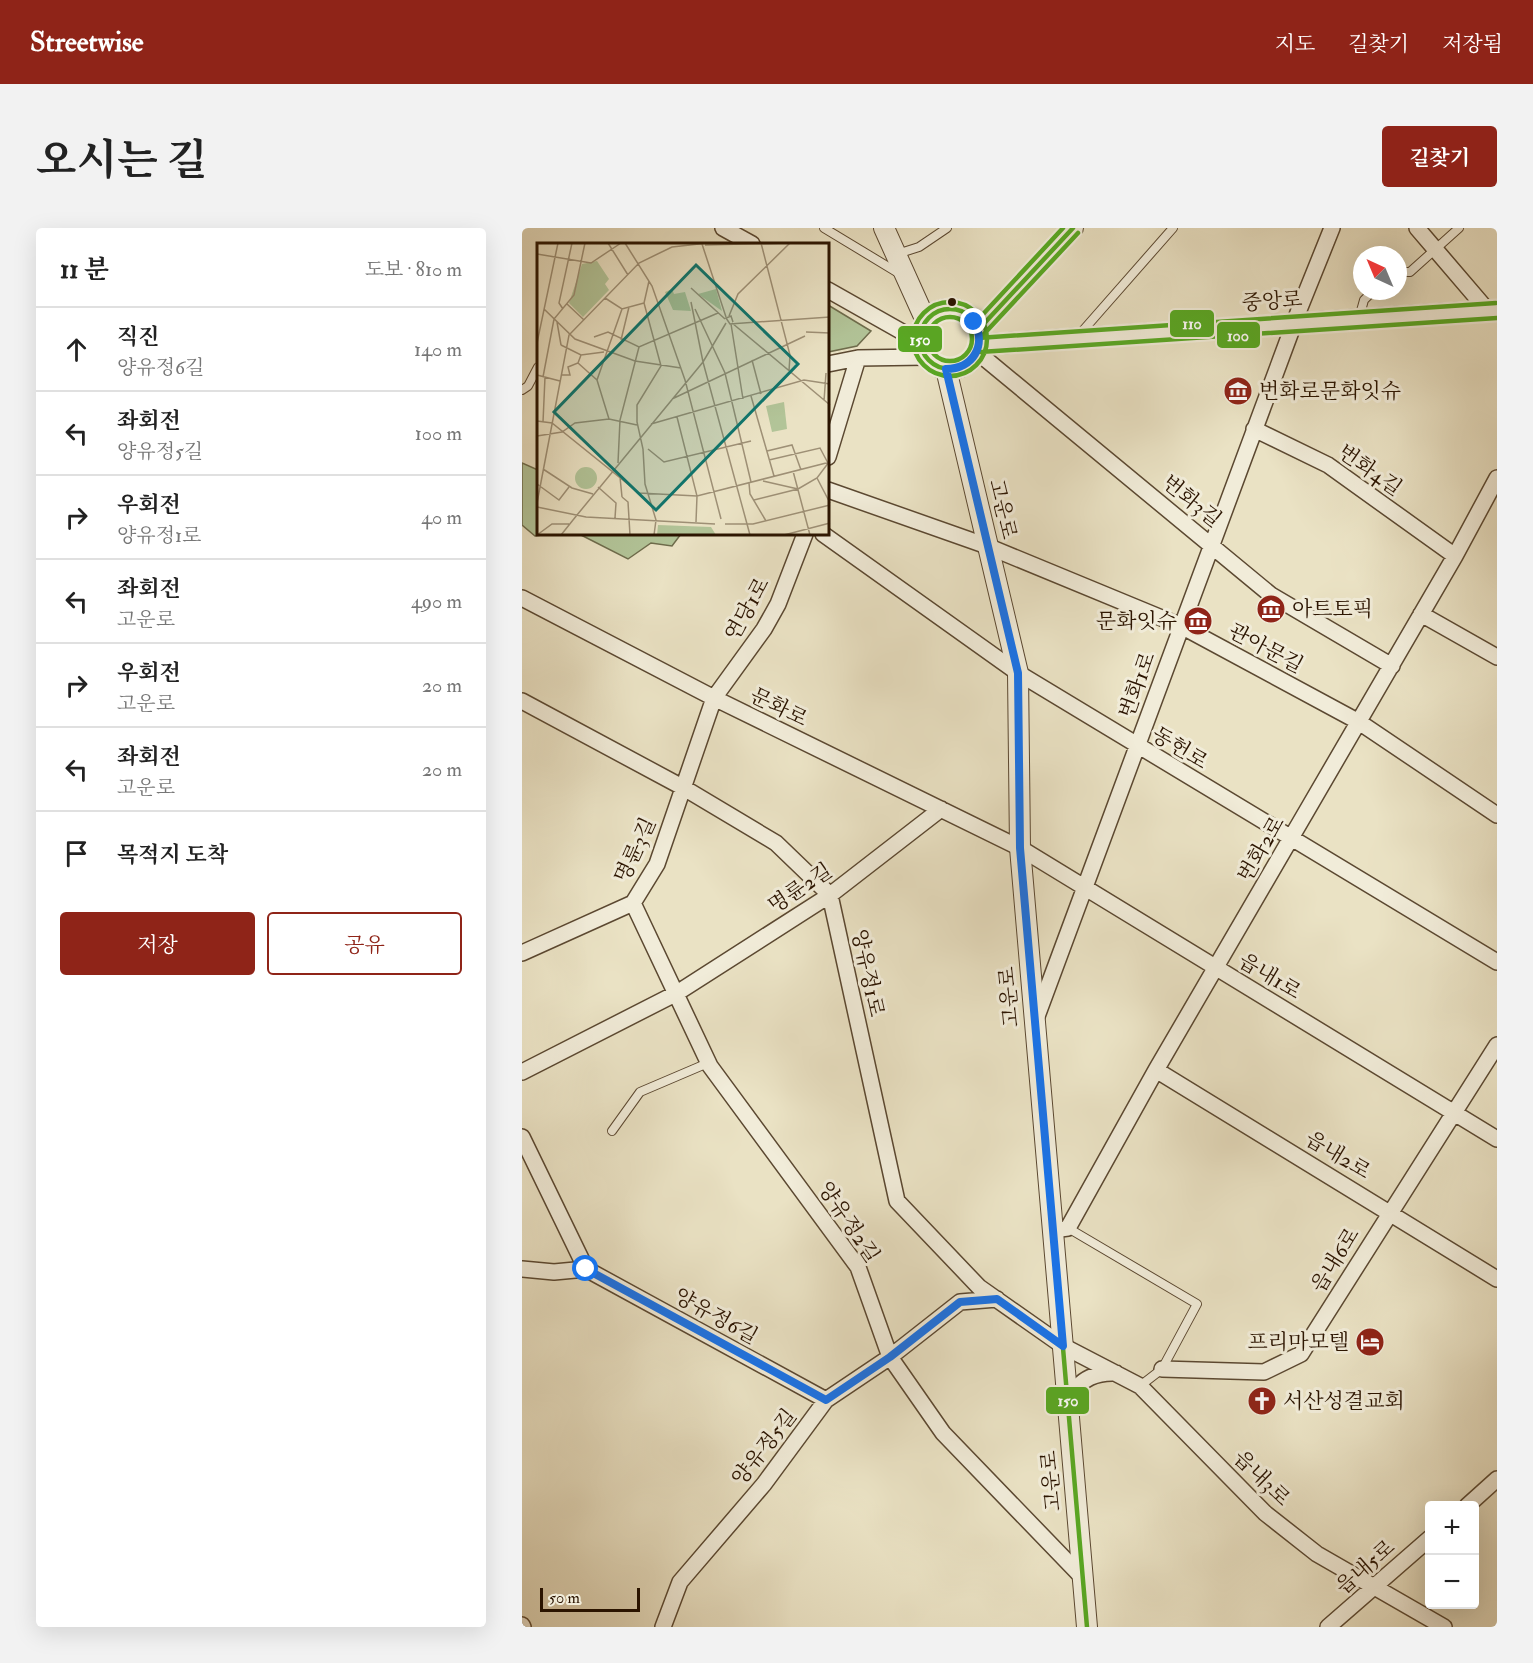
<!DOCTYPE html>
<html lang="ko">
<head>
<meta charset="utf-8">
<style>
	:root { --surface:#fff; --page:#f2f2f2; --text:#222; --muted:#767676; --line:#e0e0e0; --accent:#8f2418 }
	body { margin:0; font-family:"IM FELL Double Pica","Noto Serif KR",serif; background:var(--page); color:var(--text) }
	.controls { position:absolute; right:18px; bottom:18px; display:grid; overflow:hidden; border-radius:6px; box-shadow:0 6px 24px #0002 }
	.controls button { width:54px; height:54px; display:grid; place-items:center; padding:0; border:0; border-bottom:2px solid var(--line); background:var(--surface); color:var(--text); font:30px sans-serif }
	.compass { position:absolute; left:831px; top:18px; width:54px; height:54px; border-radius:50%; background:var(--surface); box-shadow:0 6px 24px #0002; rotate:316deg }
	.scale { position:absolute; left:18px; bottom:15px; width:100px; box-sizing:border-box; padding-left:6px; border:3px solid #2b1400; border-top:0; font-size:16px; line-height:21px; white-space:nowrap; color:#2b1400; -webkit-text-stroke:4px #f1ecd9; paint-order:stroke }
	.stop { position:absolute; width:18px; height:18px; margin:-14px; border:4px solid #1a73e8; border-radius:50%; background:#fff }
	.stop.end { background:#1a73e8; border-color:#fff; box-shadow:0 2px 6px #0008 }
	.list { margin:0; padding:0; list-style:none }
	h2 { display:flex; justify-content:space-between; align-items:center; height:78px; margin:0; padding:0 24px; font-size:26px }
	h2 small { font-size:20px; font-weight:400; color:var(--muted) }
	.list li { display:grid; grid-template-columns:39px 1fr auto; gap:18px; align-items:center; box-sizing:border-box; height:84px; padding:0 24px; border-top:2px solid var(--line) }
	.list b { display:block; font-size:22px; white-space:nowrap }
	.list p { margin:0; font-size:20px; white-space:nowrap; color:var(--muted) }
	.list em { font-size:20px; font-style:normal; color:var(--muted) }
	.actions { display:flex; gap:12px; padding:18px 24px }
	.actions a { flex:1; padding:14px 0; border:2px solid var(--accent); border-radius:6px; text-align:center; font-size:21px; color:var(--accent) }
	.actions .main { background:var(--accent); color:#fff }
	.icon { flex:none; width:33px; height:33px; fill:none; stroke:currentColor; stroke-width:2; stroke-linecap:round; stroke-linejoin:round }
	.map { position:relative; flex:none; width:975px; height:1399px; overflow:hidden; border-radius:6px }
	header { display:flex; align-items:center; gap:36px; box-sizing:border-box; height:84px; padding:0 30px; background:var(--accent); color:#fff }
	header strong { font-size:28px }
	nav { display:flex; gap:33px; margin-inline-start:auto; font-size:21px }
	.intro { display:flex; align-items:center; justify-content:space-between; box-sizing:border-box; height:144px; padding:0 36px }
	h1 { margin:0; font-size:42px }
	.button { padding:15px 27px; border-radius:6px; background:var(--accent); color:#fff; font-size:21px; font-weight:700 }
	main { display:flex; gap:36px; padding:0 36px }
	aside { flex:1; background:var(--surface); border-radius:6px; box-shadow:0 6px 24px #0002 }
	.map>svg:first-child { display:block }
	.green { fill:#b2c498; stroke:#6e6c4c; stroke-width:1.5 }
	.lines { fill:none; stroke-linecap:round; stroke-linejoin:round }
	.service-casing { stroke:#5b4831; stroke-width:10 }
	.minor-casing { stroke:#5b4831; stroke-width:18 }
	.tertiary-casing { stroke:#5b4831; stroke-width:22 }
	.service { stroke:#f1ecd9; stroke-width:8 }
	.minor { stroke:#f1ecd9; stroke-width:15 }
	.tertiary { stroke:#f1ecd9; stroke-width:20 }
	.bus-1-casing { stroke:#f1ecd9; stroke-width:9 }
	.bus-2-casing { stroke:#f1ecd9; stroke-width:9 }
	.bus-3-casing { stroke:#f1ecd9; stroke-width:9 }
	.bus-1 { stroke:#59a823; stroke-width:4.5 }
	.bus-2 { stroke:#59a823; stroke-width:4.5 }
	.bus-3 { stroke:#59a823; stroke-width:4.5 }
	.route { stroke:#1a73e8; stroke-width:8 }
	.bus-dot { fill:#2b1400; stroke:#f1ecd9; stroke-width:2 }
	.labels { text-anchor:middle; stroke-width:6; stroke-linejoin:round; paint-order:stroke }
	.street-label { font-size:21px; fill:#2b1400; stroke:#f1ecd9 }
	.poi-label { font-size:21px; fill:#2b1400; stroke:#f1ecd9; text-anchor:start }
	.inset-road { fill:none; stroke:#9e9076; stroke-width:1.5 }
	.view { fill:#0f766e; fill-opacity:0.15; stroke:#0f766e; stroke-width:3 }
	.inset-edge { fill:none; stroke:#2b1400; stroke-width:3 }
	.line-badge { stroke:#f1ecd9; stroke-width:2 }
	.badge-label { font-size:16px; text-anchor:middle; font-weight:bold; fill:#fff }
</style>
</head>
<body>
<header>
<strong>Streetwise</strong>
<nav><a>지도</a><a>길찾기</a><a>저장됨</a></nav>
</header>
<div class="intro"><h1>오시는 길</h1><a class="button">길찾기</a></div>
<main>
<aside>
<h2>11 분<small>도보 · 810 m</small></h2>
<ul class="list">
<li><svg class="icon" aria-label="ahead" viewBox="0 0 24 24"><path d="M12 20V5M6 11l6-6 6 6"/></svg><div><b>직진</b><p>양유정6길</p></div><em>140 m</em></li>
<li><svg class="icon" aria-label="left" viewBox="0 0 24 24"><path d="M17 20v-9H6M10 6l-5 5 5 5"/></svg><div><b>좌회전</b><p>양유정5길</p></div><em>100 m</em></li>
<li><svg class="icon" aria-label="right" viewBox="0 0 24 24"><path d="M7 20v-9h11M14 6l5 5-5 5"/></svg><div><b>우회전</b><p>양유정1로</p></div><em>40 m</em></li>
<li><svg class="icon" aria-label="left" viewBox="0 0 24 24"><path d="M17 20v-9H6M10 6l-5 5 5 5"/></svg><div><b>좌회전</b><p>고운로</p></div><em>490 m</em></li>
<li><svg class="icon" aria-label="right" viewBox="0 0 24 24"><path d="M7 20v-9h11M14 6l5 5-5 5"/></svg><div><b>우회전</b><p>고운로</p></div><em>20 m</em></li>
<li><svg class="icon" aria-label="left" viewBox="0 0 24 24"><path d="M17 20v-9H6M10 6l-5 5 5 5"/></svg><div><b>좌회전</b><p>고운로</p></div><em>20 m</em></li>
<li><svg class="icon" aria-label="arrive" viewBox="0 0 24 24"><path d="M6 21V4h12l-3 4 3 4H6"/></svg><div><b>목적지 도착</b></div></li>
</ul>
<div class="actions"><a class="main">저장</a><a>공유</a></div>
</aside>
<div class="map">
<svg width="975" height="1399" viewBox="0 0 975 1399">
	<rect width="100%" height="100%" fill="#eae2c4"/>
	<filter id="stains"><feTurbulence type="fractalNoise" baseFrequency=".00333" numOctaves="4"/><feColorMatrix values="0 0 0 0 .2 0 0 0 0 .09 0 0 0 0 .02 0 0 0 .5 -.17"/></filter>
	<radialGradient id="worn" r=".72"><stop offset=".6" stop-color="#630" stop-opacity="0"/><stop offset="1" stop-color="#630" stop-opacity=".3"/></radialGradient>
	<path class="green" d="M306,77L349,103L335,118L306,124Z
		M0,235L16,242V306H28L13,308L0,297Z
		M57,306H159L150,318L129,315L106,331Z"/>
	<g class="lines">
		<g class="service-casing">
			<path id="service" d="M302,0L378,46
				M375,26L397,19L425,0
				M876,44H888L937,0
				M837,90L842,72L851,63
				M557,107L651,0
				M0,162L6,158L16,139
				M90,903L118,864L186,835
				M546,1000L675,1076L640,1141L618,1158"/>
		</g>
		<g class="minor-casing">
			<path id="minor" d="M201,0L230,16
				M895,0L966,83
				M306,62L398,114
				M455,124L749,367L870,438
				M306,136L336,130L404,129
				M732,201L806,237L933,328
				M306,229L336,130
				M306,262L465,318L659,398L837,494L975,587
				M301,306L496,445L975,734
				M0,370L192,470L498,620L975,911
				M899,386L975,429
				M0,473L162,560L254,615L308,667L375,973L457,1059L541,1118L618,1158L743,1285L795,1326L922,1399
				M111,675L188,838L336,1039L368,1129L421,1205L561,1350
				M0,725L111,675L135,636L192,470L242,401L256,376L283,306
				M514,791L777,82L810,0
				M634,842L975,1051
				M0,844L155,765L308,667L419,581
				M0,909L64,1041L304,1172
				M531,1002L546,1000L634,842L933,328L975,250
				M0,1041L32,1044L64,1041
				M640,1141L742,1144L779,1126L975,817
				M545,1170L551,1169C556,1150 577,1144 594,1145
				M945,1278L975,1251
				M0,1397L1,1399
				M141,1399L158,1354L242,1256L304,1172L368,1129L438,1074L475,1071
				M806,1399L908,1310"/>
		</g>
		<g class="tertiary-casing">
			<path id="tertiary" d="M362,0L404,93
				M398 111a30 30 0 1 1 60 0a30 30 0 1 1-60 0Z
				M456,102L551,0
				M457,117L975,82
				M424,141L496,445L498,620L565,1399"/>
		</g>
		<use href="#service" class="service"/>
		<use href="#minor" class="minor"/>
		<use href="#tertiary" class="tertiary"/>
		<g class="bus-1-casing">
			<path id="bus-1" d="M398 111a30 30 0 1 1 60 0a30 30 0 1 1-60 0Z
				M456,102L551,0
				M424,141L496,445L498,620L565,1399"/>
		</g>
		<g class="bus-2-casing">
			<path id="bus-2" d="M391 111a37 37 0 1 1 74 0a37 37 0 1 1-74 0Z
				M461,107L556,5
				M458,124L975,90"/>
		</g>
		<g class="bus-3-casing">
			<path id="bus-3" d="M406 111a22 22 0 1 1 44 0a22 22 0 1 1-44 0Z
				M451,97L541,0
				M456,110L974,75"/>
		</g>
		<use href="#bus-1" class="bus-1"/>
		<use href="#bus-2" class="bus-2"/>
		<use href="#bus-3" class="bus-3"/>
	</g>
	<g class="lines">
		<path class="route" d="M64,1041L304,1172L368,1129L438,1074L475,1071L541,1118L498,620L496,445L424,141C451,141 465,117 452,94"/>
	</g>
	<defs>
		<g id="museum-disc" transform="scale(1.5)"><circle r="9.5" fill="#8f2418" stroke="#f1ecd9"/><path d="M0-6L6-3V-2H-6V-3ZM-5-1h2V3h-2ZM-1-1h2V3h-2ZM3-1h2V3H3ZM-6 4H6V6H-6Z" fill="#fff"/></g>
		<g id="hotel-disc" transform="scale(1.5)"><circle r="9.5" fill="#8f2418" stroke="#f1ecd9"/><path d="M-6-4.5h1.5V1H6V5H4.5V3h-9V5H-6ZM-4 0a1.8 1.8 0 1 1 3.6 0ZM.5 0V-2.5h3Q6-2.5 6 0Z" fill="#fff"/></g>
		<g id="church-disc" transform="scale(1.5)"><circle r="9.5" fill="#8f2418" stroke="#f1ecd9"/><path d="M-1.2-6h2.4v3.5h3.3v2.4h-3.3V6h-2.4V-.1h-3.3v-2.4h3.3Z" fill="#fff"/></g>
	</defs>
	<g fill-rule="evenodd">
		<use href="#museum-disc" x="716" y="163"/>
		<use href="#museum-disc" x="749" y="381"/>
		<use href="#museum-disc" x="676" y="393"/>
		<use href="#hotel-disc" x="848" y="1114"/>
		<use href="#church-disc" x="740" y="1173"/>
	</g>
	<circle class="bus-dot" cx="430" cy="74" r="5"/>
	<g class="labels">
		<g class="street-label">
			<text transform="translate(750 73) rotate(-4)" y="7">중앙로</text>
			<text transform="translate(848 242) rotate(35)" y="7">번화4길</text>
			<text transform="translate(670 273) rotate(39)" y="7">번화3길</text>
			<text transform="translate(481 281) rotate(77)" y="7">고운로</text>
			<text transform="translate(225 381) rotate(-61)" y="7">연당1로</text>
			<text transform="translate(744 420) rotate(28)" y="7">관아문길</text>
			<text transform="translate(615 457) rotate(-70)" y="7">번화1로</text>
			<text transform="translate(257 479) rotate(26)" y="7">문화로</text>
			<text transform="translate(658 520) rotate(31)" y="7">동헌로</text>
			<text transform="translate(739 621) rotate(-60)" y="7">번화2로</text>
			<text transform="translate(113 622) rotate(-65)" y="7">명륜3길</text>
			<text transform="translate(278 660) rotate(-34)" y="7">명륜2길</text>
			<text transform="translate(346 745) rotate(78)" y="7">양유정1로</text>
			<text transform="translate(748 748) rotate(31)" y="7">읍내1로</text>
			<text transform="translate(487 769) rotate(-95)" y="7">고운로</text>
			<text transform="translate(816 927) rotate(31)" y="7">읍내2로</text>
			<text transform="translate(327 994) rotate(56)" y="7">양유정2길</text>
			<text transform="translate(813 1032) rotate(-58)" y="7">읍내6로</text>
			<text transform="translate(194 1088) rotate(29)" y="7">양유정6길</text>
			<text transform="translate(242 1219) rotate(-52)" y="7">양유정5길</text>
			<text transform="translate(740 1250) rotate(44)" y="7">읍내3로</text>
			<text transform="translate(529 1253) rotate(-95)" y="7">고운로</text>
			<text transform="translate(843 1339) rotate(-41)" y="7">읍내5로</text>
		</g>
		<g class="poi-label">
			<text x="737" y="170">번화로문화잇슈</text>
			<text x="770" y="388">아트토픽</text>
			<text x="655" y="400" text-anchor="end">문화잇슈</text>
			<text x="827" y="1121" text-anchor="end">프리마모텔</text>
			<text x="761" y="1180">서산성결교회</text>
		</g>
	</g>
	<g transform="translate(15 15)">
		<rect width="292" height="292" fill="#eae2c4"/>
		<path d="M60,18L72,36L68,41L72,47L46,74L32,60L45,21ZM135,46L137,51L148,49L154,68L136,67L128,49ZM179,46L185,68L161,51ZM247,159L250,186L235,189L229,163ZM38 235a11 11 0 1 1 22 0a11 11 0 1 1-22 0ZM121,282L174,284L179,292H120Z" fill="#b2c498"/>
		<path class="inset-road" d="M71,0L91,32M88,0L115,43L148,137L184,276M224,0L253,112L252,128M165,1L189,74M168,2L251,0M0,11L54,20L84,0M112,38L107,60L124,123L100,162V179L106,206L108,241L119,277L117,292M154,45L188,76M68,55L85,66L107,60M154,59L166,119L213,292M30,61L47,77M7,66L38,96L98,118L144,125M26,66L22,60L35,0M158,66L188,130L214,239M192,73L201,51L253,0M20,79L24,102M196,79L194,73L189,75L193,81L293,74M195,80L293,162M194,81L206,156M269,89L293,90M57,94L71,89L102,104L181,70M84,97L92,64M0,100L21,0M24,102L44,112L67,109M215,117L224,151M41,120L60,137M0,132L23,138M24,132H33L31,124L41,120L44,112M6,134L17,76L37,52L48,0M214,153L237,233M135,156L268,93M287,158L289,130M140,174L160,253L159,279M72,176L60,137L85,66M0,178L15,180L102,250L160,253L293,219M6,179L8,134M114,181L267,137L293,141M0,193L25,189L38,180L72,176L100,182M111,206L127,219L214,198M230,208L255,202L264,227M232,217L283,205L292,222M81,220L83,177L102,104M6,226L35,245L56,251M256,228L273,292M83,234L85,254M280,235L293,260M226,238L261,246M212,240L213,251L229,278M0,241L22,257L32,244M61,244L79,260L78,275M85,254L91,259L93,292M217,257L261,246L280,235L292,219M0,260L32,92L102,20L135,4L171,0M0,264L49,274L178,281M40,272L166,119L189,80M188,281H216L293,262M0,292L15,281H32M24,292L40,272M247,292L293,280"/>
		<path class="view" d="M159,22L261,121L119,267L17,169Z"/>
		<rect width="292" height="292" class="inset-edge"/>
	</g>
	<g class="line-badge">
		<rect x="647" y="81" width="46" height="29" rx="6" fill="#59a823"/>
		<rect x="694" y="93" width="45" height="28" rx="6" fill="#59a823"/>
		<rect x="375" y="97" width="46" height="28" rx="6" fill="#59a823"/>
		<rect x="523" y="1158" width="45" height="29" rx="6" fill="#59a823"/>
	</g>
	<g class="badge-label">
		<text x="670" y="101">110</text>
		<text x="716" y="113">100</text>
		<text x="398" y="117">150</text>
		<text x="546" y="1178">150</text>
	</g>
	<rect width="100%" height="100%" filter="url(#stains)"/>
	<rect width="100%" height="100%" fill="url(#worn)"/>
</svg>
<div class="controls">
<button>+</button>
<button>−</button>
</div>
<svg class="compass" viewBox="-18 -18 36 36"><path d="M0-13l5 13h-10z" fill="#e53935"/><path d="M0 13l5-13h-10z" fill="#767676"/></svg>
<div class="scale">50 m</div>
<div class="stop" style="left:64px;top:1041px"></div>
<div class="stop end" style="left:452px;top:94px"></div>
</div>
</main>
</body>
</html>
